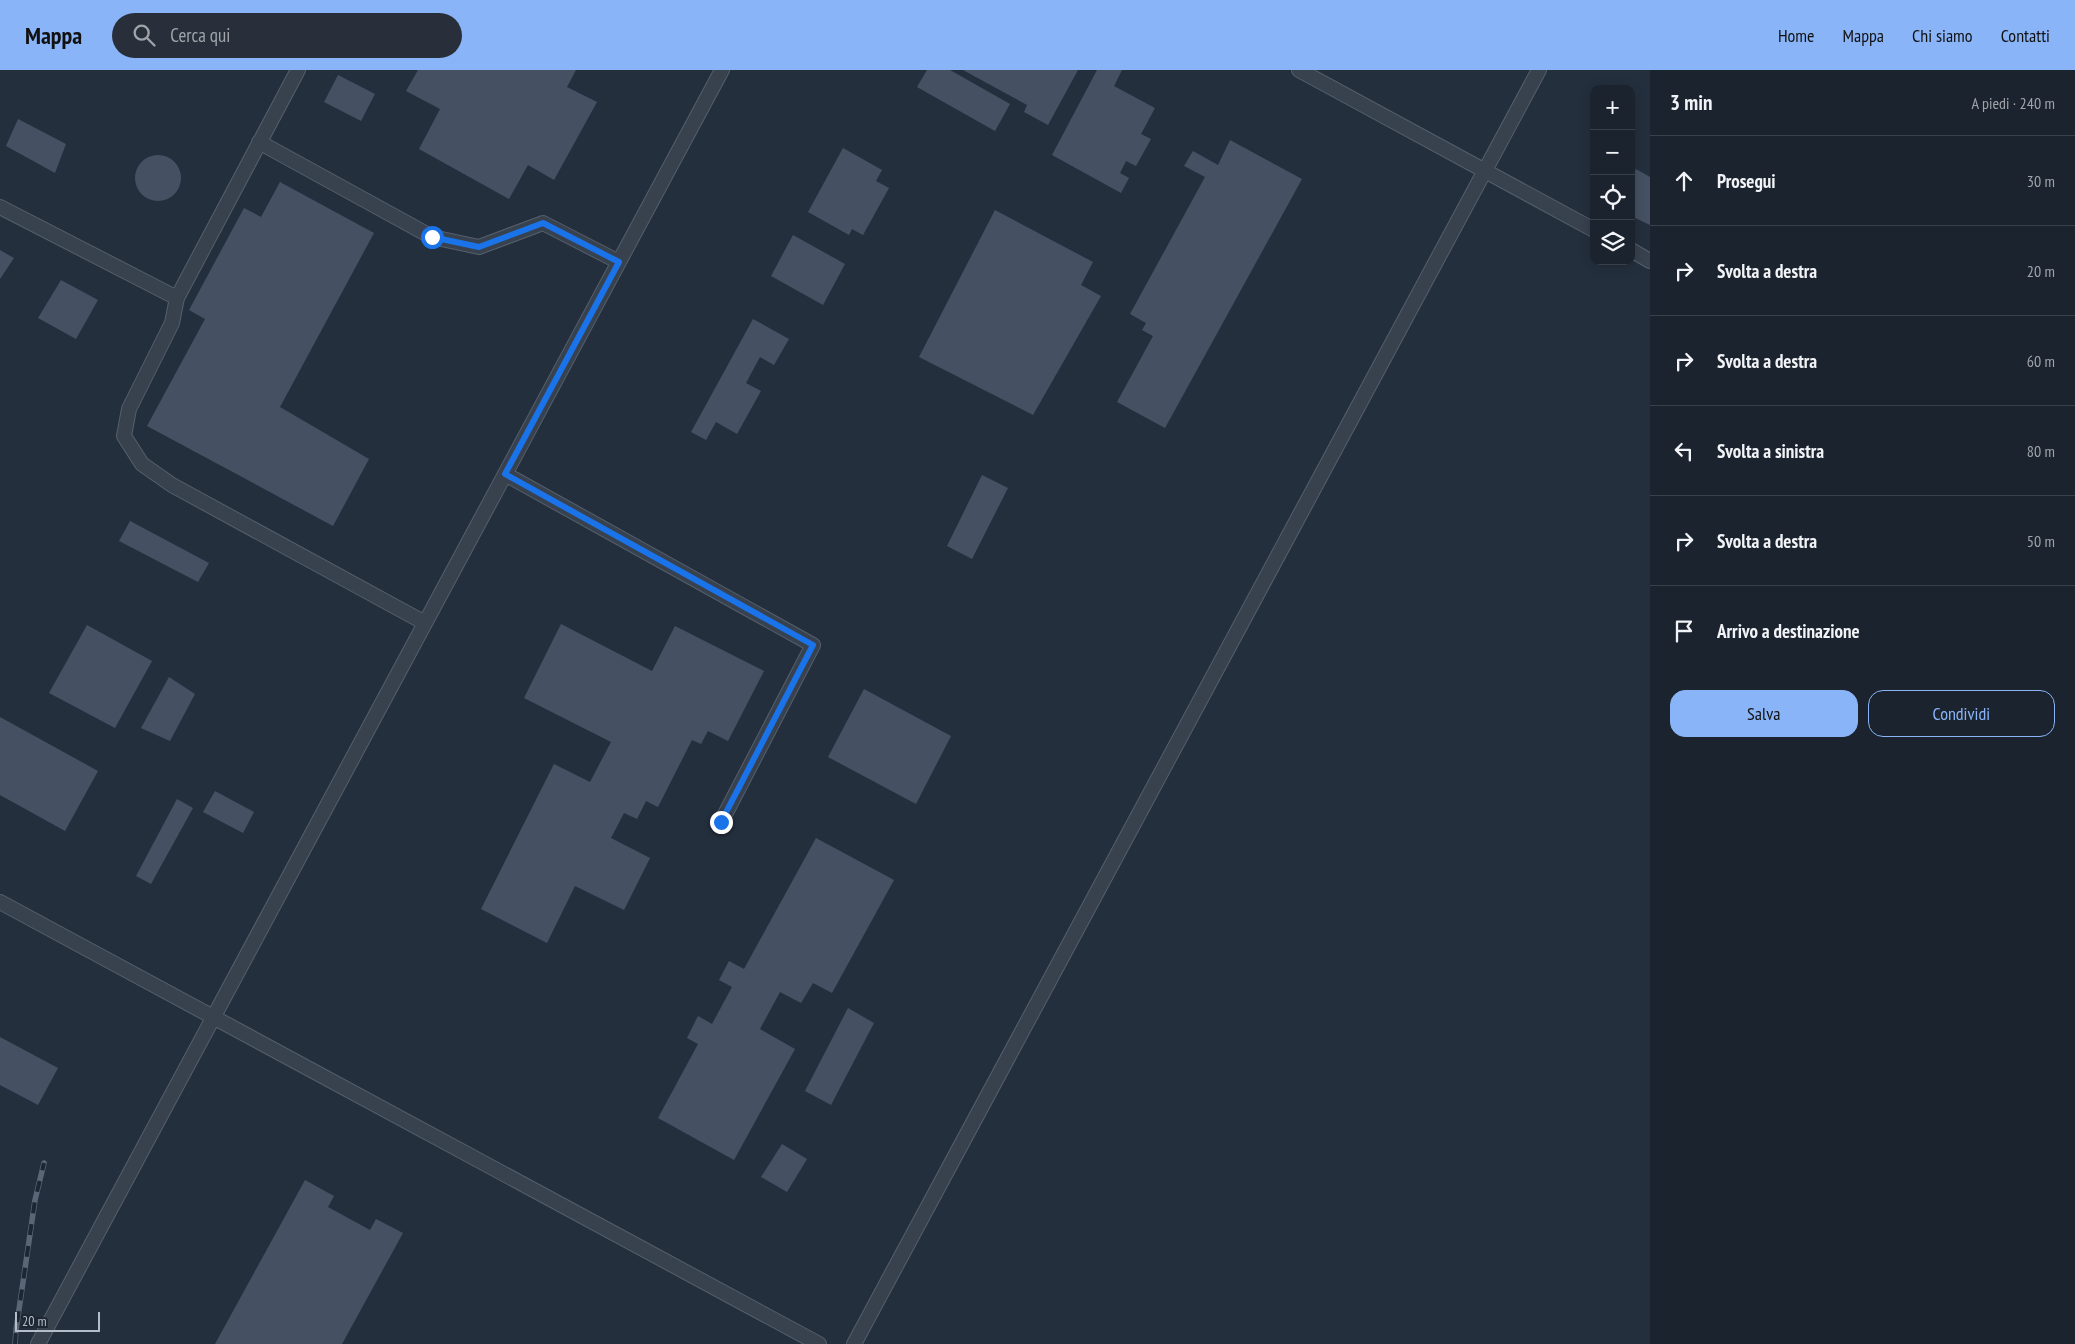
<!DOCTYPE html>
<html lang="it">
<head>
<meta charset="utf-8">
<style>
	:root { --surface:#1b232e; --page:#282f3a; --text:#f1f3f6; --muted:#a0a4aa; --line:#39404a; --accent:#8ab4f8 }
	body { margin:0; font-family:"PT Sans Narrow",sans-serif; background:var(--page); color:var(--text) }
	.controls { position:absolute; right:15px; top:15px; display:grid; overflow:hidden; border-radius:10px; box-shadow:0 2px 12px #0003 }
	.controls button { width:45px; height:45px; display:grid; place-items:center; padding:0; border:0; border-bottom:1px solid var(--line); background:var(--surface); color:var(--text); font:25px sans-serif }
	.scale { position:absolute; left:15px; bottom:12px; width:85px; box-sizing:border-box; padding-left:5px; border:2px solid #b4bcc9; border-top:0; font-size:14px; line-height:18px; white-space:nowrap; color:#b4bcc9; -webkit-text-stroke:4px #1d2633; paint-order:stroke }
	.stop { position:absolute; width:15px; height:15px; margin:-11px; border:4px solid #1a73e8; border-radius:50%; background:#fff }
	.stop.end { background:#1a73e8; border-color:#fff; box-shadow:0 1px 5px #0008 }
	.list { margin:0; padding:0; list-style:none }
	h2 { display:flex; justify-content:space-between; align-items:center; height:65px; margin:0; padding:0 20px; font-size:21px }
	h2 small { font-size:16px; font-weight:400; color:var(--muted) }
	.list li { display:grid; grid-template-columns:32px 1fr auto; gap:15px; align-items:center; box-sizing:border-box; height:90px; padding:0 20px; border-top:1px solid var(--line) }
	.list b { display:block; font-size:19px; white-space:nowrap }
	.list em { font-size:16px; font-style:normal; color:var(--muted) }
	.actions { display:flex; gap:10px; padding:15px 20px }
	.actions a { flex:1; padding:11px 0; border:1px solid var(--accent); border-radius:15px; text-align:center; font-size:18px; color:var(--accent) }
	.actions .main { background:var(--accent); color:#111 }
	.icon { flex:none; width:28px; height:28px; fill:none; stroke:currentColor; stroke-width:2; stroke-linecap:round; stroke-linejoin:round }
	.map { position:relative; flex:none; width:1650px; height:1274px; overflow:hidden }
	header { display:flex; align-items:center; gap:30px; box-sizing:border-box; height:70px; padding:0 25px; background:var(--accent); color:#111 }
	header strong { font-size:24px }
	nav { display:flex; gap:28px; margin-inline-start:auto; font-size:18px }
	.search { width:350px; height:45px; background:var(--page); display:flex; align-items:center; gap:12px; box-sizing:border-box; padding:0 18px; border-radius:28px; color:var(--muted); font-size:19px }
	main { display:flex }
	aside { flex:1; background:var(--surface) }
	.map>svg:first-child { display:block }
	.building { fill:#455162 }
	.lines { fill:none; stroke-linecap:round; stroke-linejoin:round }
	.service-casing { stroke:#565f6c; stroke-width:16 }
	.service { stroke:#38414e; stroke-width:14 }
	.rail-casing { stroke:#5a6575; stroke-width:5.5 }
	.rail { stroke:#1d2633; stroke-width:4; stroke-dasharray:11; stroke-linecap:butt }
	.route { stroke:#1a73e8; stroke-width:6 }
</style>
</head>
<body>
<header>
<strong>Mappa</strong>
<div class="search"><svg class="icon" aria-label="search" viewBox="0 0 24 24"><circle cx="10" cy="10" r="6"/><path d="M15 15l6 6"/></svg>Cerca qui</div>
<nav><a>Home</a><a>Mappa</a><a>Chi siamo</a><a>Contatti</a></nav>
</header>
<main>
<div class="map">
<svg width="1650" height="1274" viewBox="0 0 1650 1274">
	<rect width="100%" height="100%" fill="#242f3e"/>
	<path class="building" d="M418,0H576L567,17L597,32L554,110L528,95L509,129L419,79L440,39L406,21Z
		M927,0H950L1010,34L995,61L917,17Z
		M963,0H1078L1048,55L1024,42L1027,35Z
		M1097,0H1122L1114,16L1155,38L1141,64L1151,69L1136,96L1126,91L1120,103L1129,108L1121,123L1052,85Z
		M338,5L375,24L361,51L324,32Z
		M18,49L66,74L55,103L6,76Z
		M1230,70L1302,109L1165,358L1117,332L1153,266L1142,260L1146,253L1130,244L1205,107L1184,96L1193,81L1218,95Z
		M843,78L882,100L876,111L889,118L863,165L852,159L849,165L808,142Z
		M135 108a23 23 0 1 1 46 0a23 23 0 1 1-46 0Z
		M1636,99L1650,107V155L1631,146V108Z
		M280,112L374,163L280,337L369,389L333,456L147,356L205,249L189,240L244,138L261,147Z
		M995,140L1093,192L1081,215L1101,226L1033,345L919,287Z
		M793,165L845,194L823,235L771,206Z
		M0,180L14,188L0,209Z
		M61,210L98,230L76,269L38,248Z
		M753,249L789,269L774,295L760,287L746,313L761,321L737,364L716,352L706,370L691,362Z
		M982,405L1008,418L972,489L947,476Z
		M130,451L209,493L198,512L119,471Z
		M561,554L652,601L675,556L764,601L728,671L708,661L701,674L692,670L658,737L646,731L637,749L624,743L611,768L650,788L624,840L575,816L547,873L481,839L554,694L590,712L611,672L524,628Z
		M87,555L152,591L115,658L49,623Z
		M169,607L195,624L170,671L141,658Z
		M864,619L951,666L916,734L828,687Z
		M0,647L98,701L65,761L0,725Z
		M215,721L254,742L243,763L203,742Z
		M177,729L193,738L151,814L136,806Z
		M816,768L894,810L832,923L813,913L801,933L780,922L760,959L795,979L734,1090L658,1048L698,974L687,968L698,946L712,954L732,917L719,910L729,891L744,899Z
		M848,938L874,953L831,1035L805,1021Z
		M0,967L58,998L38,1035L0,1015Z
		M782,1074L807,1089L787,1122L761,1107Z
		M305,1110L334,1126L328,1137L370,1160L376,1149L403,1163L342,1274H215Z"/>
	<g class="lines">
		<g class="service-casing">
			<path id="service" d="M298,0L177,228L172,253L129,339L124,366L142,394L172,415L425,553
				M1299,0L1594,160
				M259,72L432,167L479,177L543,153L619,192
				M0,137L177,228
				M1631,180L1650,191
				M505,404L813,575L721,752
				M0,832L819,1274
				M38,1274L722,0
				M854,1274L1539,0"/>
		</g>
		<use href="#service" class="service"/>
		<g class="rail-casing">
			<path id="rail" d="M15,1274L16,1260L35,1130L44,1093"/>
		</g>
		<use href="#rail" class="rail"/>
	</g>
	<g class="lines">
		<path class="route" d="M432,167L479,177L543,153L619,192L505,404L813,575L721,752"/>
	</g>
</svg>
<div class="controls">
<button>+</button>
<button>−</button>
<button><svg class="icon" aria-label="locate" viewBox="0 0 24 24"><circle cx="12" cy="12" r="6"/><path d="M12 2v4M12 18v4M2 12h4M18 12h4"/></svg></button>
<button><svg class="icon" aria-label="layers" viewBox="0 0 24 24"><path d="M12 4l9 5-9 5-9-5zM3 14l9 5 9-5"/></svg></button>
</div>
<div class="scale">20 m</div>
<div class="stop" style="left:432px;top:167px"></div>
<div class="stop end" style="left:721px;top:752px"></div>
</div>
<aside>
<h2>3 min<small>A piedi · 240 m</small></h2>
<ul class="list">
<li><svg class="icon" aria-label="ahead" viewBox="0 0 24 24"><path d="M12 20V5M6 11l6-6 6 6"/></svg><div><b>Prosegui</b></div><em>30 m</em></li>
<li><svg class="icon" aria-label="right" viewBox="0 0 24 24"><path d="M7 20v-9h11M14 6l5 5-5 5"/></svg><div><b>Svolta a destra</b></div><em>20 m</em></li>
<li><svg class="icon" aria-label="right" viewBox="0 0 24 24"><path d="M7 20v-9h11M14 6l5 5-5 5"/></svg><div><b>Svolta a destra</b></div><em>60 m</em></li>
<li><svg class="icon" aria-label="left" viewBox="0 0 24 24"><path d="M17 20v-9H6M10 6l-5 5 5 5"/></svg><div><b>Svolta a sinistra</b></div><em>80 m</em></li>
<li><svg class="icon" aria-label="right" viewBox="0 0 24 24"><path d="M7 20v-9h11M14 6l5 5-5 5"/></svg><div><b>Svolta a destra</b></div><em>50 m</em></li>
<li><svg class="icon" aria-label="arrive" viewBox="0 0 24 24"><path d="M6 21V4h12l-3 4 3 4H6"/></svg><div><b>Arrivo a destinazione</b></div></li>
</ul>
<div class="actions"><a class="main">Salva</a><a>Condividi</a></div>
</aside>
</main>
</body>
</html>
